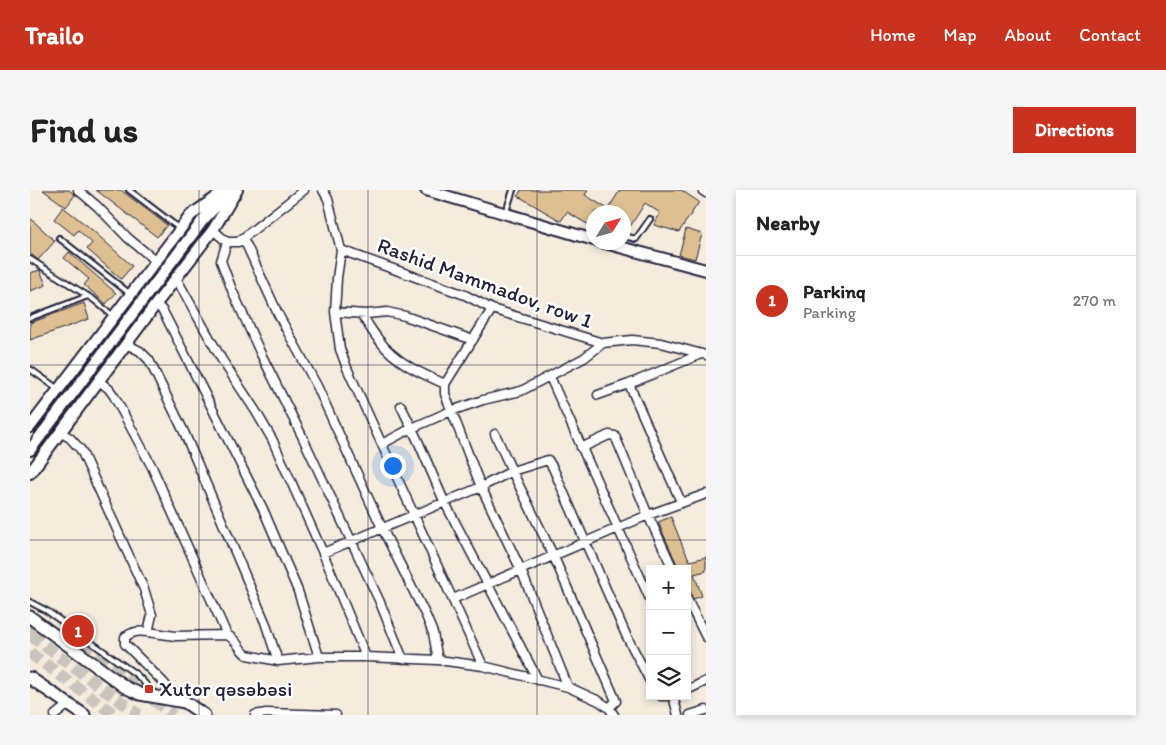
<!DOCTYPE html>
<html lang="en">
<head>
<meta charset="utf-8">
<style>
	:root { --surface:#fff; --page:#f6f6f6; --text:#222; --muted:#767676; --line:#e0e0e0; --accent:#c8321e }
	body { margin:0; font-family:Itim,sans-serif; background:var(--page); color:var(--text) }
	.controls { position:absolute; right:15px; bottom:15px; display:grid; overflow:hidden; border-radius:0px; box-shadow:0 2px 8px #0003 }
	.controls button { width:45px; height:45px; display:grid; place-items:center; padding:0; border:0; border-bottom:1px solid var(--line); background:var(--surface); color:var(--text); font:25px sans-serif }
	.compass { position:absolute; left:556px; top:15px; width:45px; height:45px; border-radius:50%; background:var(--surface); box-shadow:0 2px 8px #0003; rotate:53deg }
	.you { position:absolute; left:362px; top:275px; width:18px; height:18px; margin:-12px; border:4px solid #fff; border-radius:50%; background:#1a73e8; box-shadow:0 0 0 8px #1a73e833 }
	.badge { display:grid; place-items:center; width:32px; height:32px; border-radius:50%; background:var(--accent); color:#fff; font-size:16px; font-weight:700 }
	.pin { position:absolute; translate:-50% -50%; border:2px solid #fff; box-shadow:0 1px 5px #0006 }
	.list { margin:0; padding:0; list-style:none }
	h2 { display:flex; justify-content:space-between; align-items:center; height:65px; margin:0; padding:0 20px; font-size:21px }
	h2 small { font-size:16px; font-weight:400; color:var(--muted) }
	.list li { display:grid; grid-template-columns:32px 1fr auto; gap:15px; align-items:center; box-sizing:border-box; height:90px; padding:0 20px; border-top:1px solid var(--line) }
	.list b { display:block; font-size:19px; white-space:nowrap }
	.list p { margin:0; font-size:16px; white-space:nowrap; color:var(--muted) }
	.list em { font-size:16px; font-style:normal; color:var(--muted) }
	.icon { flex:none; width:28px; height:28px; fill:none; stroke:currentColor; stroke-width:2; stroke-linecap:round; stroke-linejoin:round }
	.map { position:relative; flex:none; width:676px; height:525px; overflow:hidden; border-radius:0px }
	header { display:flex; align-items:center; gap:30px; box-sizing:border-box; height:70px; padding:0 25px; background:var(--accent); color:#fff }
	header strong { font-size:24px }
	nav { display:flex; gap:28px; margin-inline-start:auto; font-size:18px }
	.intro { display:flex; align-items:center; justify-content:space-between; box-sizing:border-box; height:120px; padding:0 30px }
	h1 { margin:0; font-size:35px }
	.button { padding:12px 22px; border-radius:0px; background:var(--accent); color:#fff; font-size:18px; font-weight:700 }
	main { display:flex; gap:30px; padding:0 30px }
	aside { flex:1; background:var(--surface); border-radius:0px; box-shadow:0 2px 8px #0003 }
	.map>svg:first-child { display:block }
	.building { fill:#ddbf91; stroke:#22223b }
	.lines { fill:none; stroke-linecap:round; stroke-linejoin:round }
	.primary-tunnel { stroke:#cbc4bd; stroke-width:12; stroke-dasharray:12 6; stroke-linecap:butt }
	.service-casing { stroke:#22223b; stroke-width:8 }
	.minor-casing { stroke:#22223b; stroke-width:11 }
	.tertiary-casing { stroke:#22223b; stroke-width:14 }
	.secondary-casing { stroke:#22223b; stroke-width:15 }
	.service { stroke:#fff; stroke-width:4 }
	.minor { stroke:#fff; stroke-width:8 }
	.tertiary { stroke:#fff; stroke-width:10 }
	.secondary { stroke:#fff; stroke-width:11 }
	.grid { fill:none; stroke:#22223b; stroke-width:1; stroke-opacity:0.55 }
	.poi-dot { fill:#c8321e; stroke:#fff; stroke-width:2 }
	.labels { text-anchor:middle; stroke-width:5; stroke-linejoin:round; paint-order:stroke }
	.street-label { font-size:21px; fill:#22223b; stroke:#fff }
	.poi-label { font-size:21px; fill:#22223b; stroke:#fff; text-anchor:start }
</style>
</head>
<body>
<header>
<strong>Trailo</strong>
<nav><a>Home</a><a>Map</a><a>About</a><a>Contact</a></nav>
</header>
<div class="intro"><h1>Find us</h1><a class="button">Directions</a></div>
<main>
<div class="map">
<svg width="676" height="525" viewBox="0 0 676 525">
	<rect width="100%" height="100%" fill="#f5ecde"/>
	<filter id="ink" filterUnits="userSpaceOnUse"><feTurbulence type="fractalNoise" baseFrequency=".02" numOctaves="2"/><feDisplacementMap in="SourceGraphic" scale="10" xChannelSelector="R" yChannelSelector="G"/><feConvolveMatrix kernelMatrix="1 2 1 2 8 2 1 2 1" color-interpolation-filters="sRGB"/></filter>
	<g filter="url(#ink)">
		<path class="building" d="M13,0H39L45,5L36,17Z
			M66,0H91L137,35L127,47Z
			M491,0H558L555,5L578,19L590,0H651L669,12L649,42L624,35L630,23L615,13L596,43L594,42V22H564V38L537,22L531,31L488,6Z
			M33,17L60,38L102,76L91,89L57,59L62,53L48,40L44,45L24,29Z
			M0,28L25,51L8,70L0,63Z
			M656,39L672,44L665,69L649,65Z
			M39,62L86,103L76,114L54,95L59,89L34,68Z
			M10,80L16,95L0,101V83Z
			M54,113L59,129L0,150V133Z
			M641,327L653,357L660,371L676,367V381L664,384L672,406L663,409L657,394V379H649L628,332Z"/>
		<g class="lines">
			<path class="primary-tunnel" d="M0,438C51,447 102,494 143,525
				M0,445L109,525
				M0,463L85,525"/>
			<g class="service-casing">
				<path id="service" d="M99,0L150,39
					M476,22L483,0
					M594,46L606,49L620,29
					M29,48L99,103
					M0,69L64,110L82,125
					M0,128L58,106
					M0,179L28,199
					M0,412L17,421L107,485L125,504"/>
			</g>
			<g class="minor-casing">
				<path id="minor" d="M48,0L67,16L98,48L126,71
					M293,0L298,9L311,60L307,88L305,122L310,159L317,178L453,476
					M672,0L676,3
					M183,40L197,52H208L274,0
					M212,49L217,56L248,124L287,196L352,338L396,426L403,443L408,470
					M197,52L191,71L202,100L230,162L273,248L349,410L373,469
					M311,60L435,105L462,119L573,153L602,150L631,153L676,165
					M146,88L192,170L225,220L242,249L293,363L336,467
					M126,114L132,120L137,129L233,319L268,401L289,467
					M462,119L415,194V204L451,297L491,380L538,497
					M305,122L336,124L357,122L375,126L443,150
					M331,124C337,132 342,142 349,150C365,172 390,183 415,194
					M96,154L110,161L119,170L154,242L235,432L248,471
					M520,187L620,409
					M69,191L79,199L84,206L122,277L197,445C208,450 208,459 217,465L248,471L289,467H336L408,470L453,476L538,497L569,511L579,518L584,525
					M568,205L599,194
					M371,216L388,251L414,311L508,490
					M30,242L40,248L51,260L114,399L122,425L118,442C109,441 103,441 95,447V454L133,492L148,510
					M465,244L482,281L524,367L586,511L579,518
					M352,254L382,238L421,221L453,210L491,201L554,168L573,153
					M551,258L579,245L585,246L618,325L643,379
					M651,312L599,194L671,164
					M293,363L451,297L482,281L518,270L523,278L596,445L620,491
					M423,409L618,325L676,304
					M657,409L676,447
					M118,442L145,446L197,445
					M657,500L676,491
					M631,506H641
					M643,506L648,525
					M25,525L35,517L41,516
					M225,525L236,523L306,525
					M660,525L676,520"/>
			</g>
			<g class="tertiary-casing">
				<path id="tertiary" d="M396,0L564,50
					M571,52L676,80
					M0,237L161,25L191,4
					M0,260L173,30L201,0
					M0,283L126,114L183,40L207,0"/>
			</g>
			<g class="secondary-casing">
				<path id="secondary" d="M0,427L95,497L110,504L155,512L174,525
					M0,488L54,525"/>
			</g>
			<use href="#service" class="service"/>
			<use href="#minor" class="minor"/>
			<use href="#tertiary" class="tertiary"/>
			<use href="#secondary" class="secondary"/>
		</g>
	</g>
	<path class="grid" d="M169,0V525M338,0V525M507,0V525M0,175H676M0,350H676"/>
	<rect class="poi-dot" x="114" y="494" width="10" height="10" rx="2.5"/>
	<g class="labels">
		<g class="street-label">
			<text transform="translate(455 93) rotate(20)" y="7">Rashid Mammadov, row 1</text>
		</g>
		<g class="poi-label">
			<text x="129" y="506">Xutor qəsəbəsi</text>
		</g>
	</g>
</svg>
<div class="controls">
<button>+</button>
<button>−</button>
<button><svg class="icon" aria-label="layers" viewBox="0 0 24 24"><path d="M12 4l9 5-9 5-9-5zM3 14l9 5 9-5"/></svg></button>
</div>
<svg class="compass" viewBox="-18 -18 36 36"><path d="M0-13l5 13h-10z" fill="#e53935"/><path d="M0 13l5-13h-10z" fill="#767676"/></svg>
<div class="you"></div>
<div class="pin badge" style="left:48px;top:441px">1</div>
</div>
<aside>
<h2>Nearby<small></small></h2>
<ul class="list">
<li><span class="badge">1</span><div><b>Parkinq</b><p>Parking</p></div><em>270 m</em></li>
</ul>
</aside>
</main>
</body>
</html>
